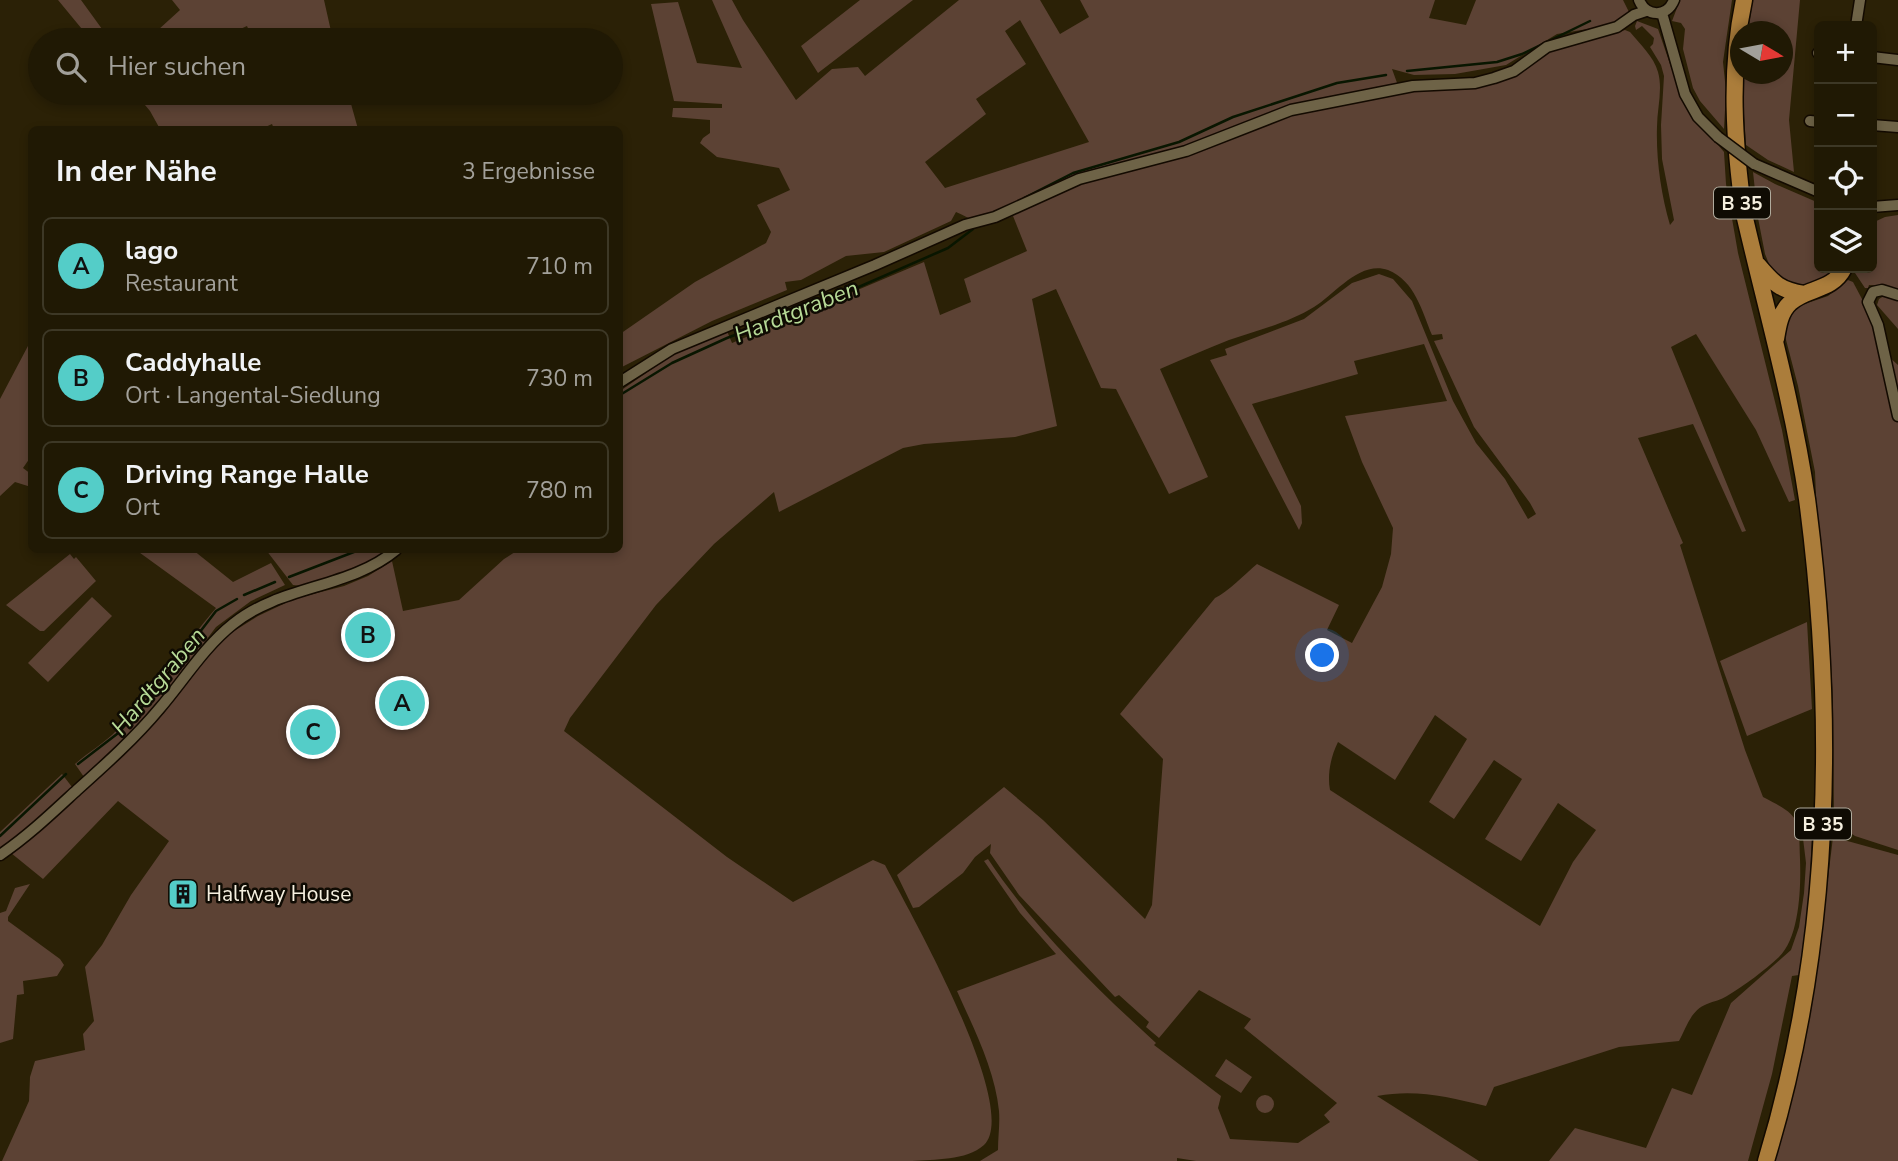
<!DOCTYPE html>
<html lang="de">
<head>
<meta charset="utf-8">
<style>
	:root { --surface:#201904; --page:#28220e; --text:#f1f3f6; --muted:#a2a09a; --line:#3d3826; --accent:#54cdc8 }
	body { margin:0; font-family:"Nunito Sans",sans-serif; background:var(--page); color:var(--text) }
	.controls { position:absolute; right:21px; top:21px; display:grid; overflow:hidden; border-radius:10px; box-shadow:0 4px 10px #0003 }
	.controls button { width:63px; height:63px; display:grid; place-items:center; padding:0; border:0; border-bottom:2px solid var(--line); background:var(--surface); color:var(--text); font:35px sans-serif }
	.compass { position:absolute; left:1730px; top:21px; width:63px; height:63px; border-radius:50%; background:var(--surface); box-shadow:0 4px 10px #0003; rotate:100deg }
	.you { position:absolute; left:1323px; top:656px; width:24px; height:24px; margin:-18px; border:5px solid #fff; border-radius:50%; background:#1a73e8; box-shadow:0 0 0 10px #1a73e833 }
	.badge { display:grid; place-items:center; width:46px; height:46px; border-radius:50%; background:var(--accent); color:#111; font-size:23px; font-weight:700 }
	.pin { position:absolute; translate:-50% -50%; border:4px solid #fff; box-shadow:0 2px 7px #0006 }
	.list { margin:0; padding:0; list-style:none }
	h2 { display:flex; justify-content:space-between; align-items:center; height:91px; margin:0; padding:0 28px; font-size:30px }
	h2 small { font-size:23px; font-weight:400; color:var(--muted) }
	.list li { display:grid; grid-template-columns:46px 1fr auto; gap:21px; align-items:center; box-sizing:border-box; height:98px; margin:0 14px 14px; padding:0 14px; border:2px solid var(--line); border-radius:10px }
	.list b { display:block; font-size:26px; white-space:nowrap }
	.list p { margin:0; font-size:23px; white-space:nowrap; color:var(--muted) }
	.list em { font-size:23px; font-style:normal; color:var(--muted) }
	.icon { flex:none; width:38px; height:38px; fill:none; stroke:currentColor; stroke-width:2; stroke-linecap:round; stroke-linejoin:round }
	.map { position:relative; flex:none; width:1898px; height:1161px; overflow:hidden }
	.search { position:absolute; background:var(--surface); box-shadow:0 4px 10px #0003; left:28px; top:28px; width:595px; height:77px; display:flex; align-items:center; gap:18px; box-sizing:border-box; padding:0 24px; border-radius:38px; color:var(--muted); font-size:26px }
	.panel { position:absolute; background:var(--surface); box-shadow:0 4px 10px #0003; left:28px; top:126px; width:595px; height:427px; border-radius:10px }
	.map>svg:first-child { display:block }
	.green { fill:#5c4234; fill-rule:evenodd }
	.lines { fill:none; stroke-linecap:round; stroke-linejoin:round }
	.stream { stroke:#091600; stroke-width:2.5 }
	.street-casing { stroke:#130a00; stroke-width:13 }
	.primary-casing { stroke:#130a00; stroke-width:19 }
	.street { stroke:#6e6347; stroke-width:10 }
	.primary { stroke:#ab7d3b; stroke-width:16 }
	.street-bridge-casing { stroke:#130a00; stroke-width:13; stroke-linecap:butt }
	.street-bridge { stroke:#6e6347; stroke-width:10 }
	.labels { text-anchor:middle; stroke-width:5; stroke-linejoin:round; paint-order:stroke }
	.shield { fill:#0f0b03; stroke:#b0ab9d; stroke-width:2 }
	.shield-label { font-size:19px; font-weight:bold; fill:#f5efdf }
	.poi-label { font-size:21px; fill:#f5efdf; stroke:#0f0b03; text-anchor:start }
	.water-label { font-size:23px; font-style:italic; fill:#b6d996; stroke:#0f0b03 }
</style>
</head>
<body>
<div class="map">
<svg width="1898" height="1161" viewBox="0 0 1898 1161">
	<rect width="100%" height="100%" fill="#2b2106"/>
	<path class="green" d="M58,0H81L110,40H91Z
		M172,0H324L333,40H253L247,26L216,40H147L180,10Z
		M712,0H732L743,20L796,100L832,69L858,67L865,76L959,0H1040L1060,34L1089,17L1080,0H1435L1429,18L1466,25L1476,0H1623L1629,12L1612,25L1557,34L1506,65L1455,74L1414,75L1392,69L1400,91L1471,89L1522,72L1552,50L1625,30L1630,32C1640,44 1654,57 1658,72C1663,90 1657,109 1657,127C1656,159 1661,194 1670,225L1674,220L1662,159L1661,125L1664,76L1661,65L1650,47L1653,44L1654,38L1642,26L1636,30L1635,26L1637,21L1658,29L1682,99L1691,113L1724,152L1726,184L1738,253L1782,430L1795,500L1789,502L1756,430L1696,334L1671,347L1746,531L1742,532L1693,424L1638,438L1683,543L1680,545L1745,750L1763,797C1800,816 1799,817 1800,859C1801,886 1800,937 1779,957C1764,971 1745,985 1727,996C1721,1000 1714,1001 1707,1004C1691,1010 1687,1026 1679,1041L1619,1047L1494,1087L1486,1106C1447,1097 1417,1089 1377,1096L1479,1161H1196L1177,1158V1161H980L998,1150C998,1137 1000,1124 999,1111C995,1070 974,1029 957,991L1056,954L1020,913L984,861L988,859C1034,928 1095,987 1156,1043L1154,1045L1221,1096L1218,1108L1230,1139L1298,1143L1330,1122L1324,1115L1337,1103L1244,1028L1251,1019L1199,990L1159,1038L1146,1027L1149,1022L1119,995L1115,997L1019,895L990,853L991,844L975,857L963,873L919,907L913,908L897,875L1004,787L1043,820L1145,919L1152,905L1163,759L1120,714L1215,598C1228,592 1245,574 1257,564L1339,605L1327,630L1352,643L1382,587L1391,554L1393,528L1362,462L1345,416L1447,401L1424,344L1354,361L1358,374L1252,404L1301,506L1302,523L1299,530L1210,360L1227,355L1225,349L1304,319L1352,283L1379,274L1393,279L1412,301L1453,401L1476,443L1505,479L1528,519L1536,514L1530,503L1474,427L1434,341L1443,339L1442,334L1432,335C1422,311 1415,281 1388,270C1360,260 1335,294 1314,307C1288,323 1258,330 1229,340C1206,349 1183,359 1160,369L1208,477L1169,494L1116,389L1101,388L1056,289L1032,299L1057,426L1015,437L924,444L903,448L779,512L774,492L714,544L656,605L570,718L564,731L727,857L793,902L873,860L885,865C907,907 1022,1108 984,1145C966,1161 934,1159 912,1161H2L29,1101L30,1077L35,1061L85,1050L83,1034L94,1021L85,967L102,945L131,895L169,841L118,801L43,879L11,853L104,773L163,714L220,640L258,616L294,599L344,586L368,576L392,561L403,611L459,600L504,559L518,550H620V391L674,354L727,331L732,343L924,262L940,315L971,302L964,279L1027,251L1013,216C984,228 984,225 956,212L951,221L884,252L846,256L801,280L785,282L787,290L712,321L620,368V334L695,282L766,243L771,232L757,205L790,190L779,168L717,157L700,143L703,138L710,133V120L672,117L673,108H722V104L674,101L651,4L678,2L697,63L742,68ZM1020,20L1089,142L945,188L925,162L986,114L976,99L1026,64L1005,31ZM1435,715L1467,739L1429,802L1454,819L1494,760L1522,779L1485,839L1521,861L1558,803L1596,830L1573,862L1540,926L1330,790C1327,774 1331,756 1338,742L1395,780Z
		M860,0H913L818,73L801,46Z
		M1680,0H1732L1723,62L1726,91L1724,129L1700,101L1693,88L1683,49L1685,29L1681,23L1672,21Z
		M1753,0H1800L1789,120L1794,172L1768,160L1746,145L1742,84L1743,74H1783V32L1748,31Z
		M135,93H258L263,99L279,93H348L358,129H274L272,124L259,130L160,129L150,111Z
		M1753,172L1775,184L1819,203V268H1837L1822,282L1791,287L1771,269L1765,254L1758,218Z
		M1898,215V291L1886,286L1869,285L1868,288H1865L1855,273L1857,268H1872V223L1885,217Z
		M1848,280L1853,282L1871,316L1880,354L1887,355L1898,365V850L1855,836L1834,822L1833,701L1828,608L1817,521L1815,472L1798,386L1785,336L1784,323L1793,308L1828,296Z
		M1884,296L1898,300V329L1877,305L1879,299Z
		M29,344L32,346V455L23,468L31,474V487L15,482L0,496V399Z
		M136,550H193L233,582L271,563L285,585L251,601L216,627L152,712L122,743L84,777L75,764C88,752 105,743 117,730C155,694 182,647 216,608Z
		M266,550H391L363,567L303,586L293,585Z
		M70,554L74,559L76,557L96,581L44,631H40L6,605Z
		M92,597L112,616L48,682L28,663Z
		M1807,622L1812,709L1747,736L1720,661Z
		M62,774L72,787L33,823L0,849V832Z
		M1813,813L1808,917L1799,975L1792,976L1772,1074L1748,1161H1549L1575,1128L1646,1148L1672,1088L1692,1095L1731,1003L1791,950L1799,927L1804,893L1806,863L1801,822L1805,814Z
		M1833,837L1898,855V1161H1774L1795,1083L1819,953Z
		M30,884L8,917V921L60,959L64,965L57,976L23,981L24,994L17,995L13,1039L0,1043V913L6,911L15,888Z
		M1226,1059L1252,1077L1241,1093L1215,1076Z
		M1256 1104a9 9 0 1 1 18 0a9 9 0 1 1-18 0Z"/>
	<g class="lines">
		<path class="stream" d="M1407,71L1497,62L1522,54L1590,21
			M1024,198L1073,173L1179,142L1233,117L1337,83L1386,75
			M620,395L672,363L727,338L838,296L948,248L973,229
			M289,577L359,550
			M244,595L275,582
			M78,764L117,734L143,706L216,611L237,599
			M0,836L66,774"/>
		<g class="street-casing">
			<path id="street" d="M1639,0C1646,17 1667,18 1674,0
				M1662,13L1685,94L1698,117L1718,137
				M1856,26L1860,0
				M1818,53H1819
				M1872,57L1898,60
				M1810,121L1819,122
				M1872,125L1898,127
				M1754,164L1819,192
				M1872,207L1898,205
				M1898,295L1882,290L1873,292L1868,302L1878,325L1898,416
				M620,382L672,349L875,265L965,225L995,217L1079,179L1186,151L1291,110L1413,86L1475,83L1494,78L1514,71L1547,47L1617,27L1634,15L1646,11
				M0,855C28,836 52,813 77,790C106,764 135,738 160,708C184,680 204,647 233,624C281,585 349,589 396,550"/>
		</g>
		<g class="primary-casing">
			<path id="primary" d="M1744,0C1729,70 1734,144 1744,214C1766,309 1793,403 1807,499C1836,719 1831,948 1766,1161
				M1758,265C1774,284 1780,290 1804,294
				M1776,339C1778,327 1780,312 1790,303C1807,287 1832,292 1844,268"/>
		</g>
		<use href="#street" class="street"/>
		<use href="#primary" class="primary"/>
		<g class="street-bridge-casing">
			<path id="street-bridge" d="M1718,137L1754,164"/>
		</g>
		<use href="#street-bridge" class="street-bridge"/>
	</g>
	<defs>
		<g id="building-square" transform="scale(1.575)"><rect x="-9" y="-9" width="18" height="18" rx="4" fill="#54cdc8" stroke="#0f0b03"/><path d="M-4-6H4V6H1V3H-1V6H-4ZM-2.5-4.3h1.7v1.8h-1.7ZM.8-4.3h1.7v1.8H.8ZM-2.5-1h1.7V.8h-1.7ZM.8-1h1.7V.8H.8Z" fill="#111"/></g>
	</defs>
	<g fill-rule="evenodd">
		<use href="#building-square" x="183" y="894"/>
	</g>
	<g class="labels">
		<g class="shield">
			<rect x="1714" y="187.5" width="56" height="31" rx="5"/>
			<rect x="1795" y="808.5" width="56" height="31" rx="5"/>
		</g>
		<g class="shield-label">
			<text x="1742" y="210">B 35</text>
			<text x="1823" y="831">B 35</text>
		</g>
		<g class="poi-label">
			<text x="206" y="901">Halfway House</text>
		</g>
		<g class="water-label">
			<text transform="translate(796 311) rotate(-22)" y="8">Hardtgraben</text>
			<text transform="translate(158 681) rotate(-50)" y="8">Hardtgraben</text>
		</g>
	</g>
</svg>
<div class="controls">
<button>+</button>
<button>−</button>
<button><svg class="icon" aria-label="locate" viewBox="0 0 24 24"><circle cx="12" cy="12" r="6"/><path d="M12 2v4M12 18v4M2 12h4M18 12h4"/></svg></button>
<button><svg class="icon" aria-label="layers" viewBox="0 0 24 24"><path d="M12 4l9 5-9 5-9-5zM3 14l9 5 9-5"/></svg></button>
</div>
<svg class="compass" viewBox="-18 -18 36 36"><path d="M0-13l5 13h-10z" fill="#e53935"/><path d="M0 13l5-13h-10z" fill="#a2a09a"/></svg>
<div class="you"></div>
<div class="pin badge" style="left:402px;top:703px">A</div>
<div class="pin badge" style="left:368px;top:635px">B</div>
<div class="pin badge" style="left:313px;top:732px">C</div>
<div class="search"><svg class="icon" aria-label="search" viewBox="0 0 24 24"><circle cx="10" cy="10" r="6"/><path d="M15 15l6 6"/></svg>Hier suchen</div>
<section class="panel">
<h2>In der Nähe<small>3 Ergebnisse</small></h2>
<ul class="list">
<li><span class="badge">A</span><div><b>lago</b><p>Restaurant</p></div><em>710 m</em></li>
<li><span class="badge">B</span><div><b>Caddyhalle</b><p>Ort · Langental-Siedlung</p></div><em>730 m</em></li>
<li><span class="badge">C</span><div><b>Driving Range Halle</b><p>Ort</p></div><em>780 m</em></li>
</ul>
</section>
</div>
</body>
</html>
